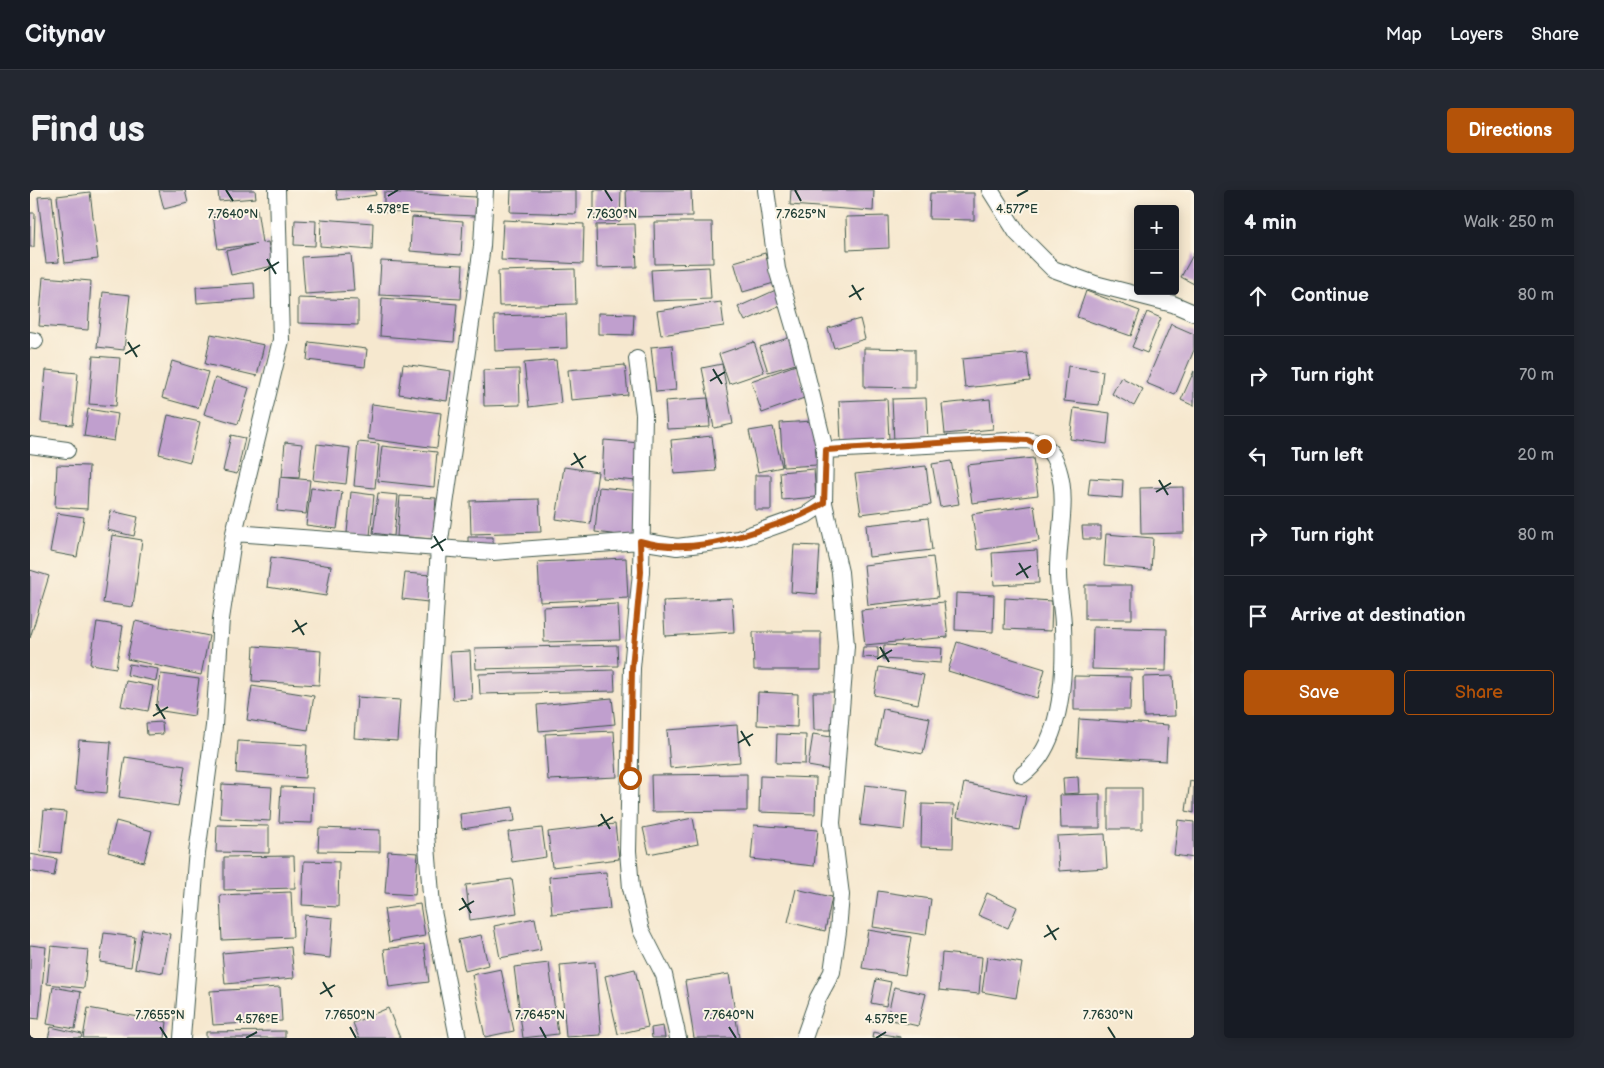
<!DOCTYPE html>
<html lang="en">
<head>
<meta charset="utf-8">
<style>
	:root { --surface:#171b24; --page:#242831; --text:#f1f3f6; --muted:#9ea1a6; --line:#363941; --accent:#b45309 }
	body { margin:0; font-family:"Balsamiq Sans",sans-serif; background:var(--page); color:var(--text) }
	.controls { position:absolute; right:15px; top:15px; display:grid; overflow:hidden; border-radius:5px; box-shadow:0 2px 12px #0003 }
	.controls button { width:45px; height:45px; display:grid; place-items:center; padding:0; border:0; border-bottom:1px solid var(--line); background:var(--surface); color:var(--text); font:25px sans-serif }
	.stop { position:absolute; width:15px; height:15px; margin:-11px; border:4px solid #b45309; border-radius:50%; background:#fff }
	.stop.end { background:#b45309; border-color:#fff; box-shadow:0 1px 5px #0008 }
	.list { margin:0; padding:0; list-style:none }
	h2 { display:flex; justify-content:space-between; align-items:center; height:65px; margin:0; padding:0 20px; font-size:21px }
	h2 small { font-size:16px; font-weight:400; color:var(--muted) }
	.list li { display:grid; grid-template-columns:32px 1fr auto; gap:15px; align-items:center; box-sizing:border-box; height:80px; padding:0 20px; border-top:1px solid var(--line) }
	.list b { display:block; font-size:19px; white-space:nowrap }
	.list em { font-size:16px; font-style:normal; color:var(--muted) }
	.actions { display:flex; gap:10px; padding:15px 20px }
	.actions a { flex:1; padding:11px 0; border:1px solid var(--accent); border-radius:5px; text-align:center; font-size:18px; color:var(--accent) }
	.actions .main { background:var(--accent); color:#fff }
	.icon { flex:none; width:28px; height:28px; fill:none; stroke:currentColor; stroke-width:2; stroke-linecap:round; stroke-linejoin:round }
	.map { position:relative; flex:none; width:1164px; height:848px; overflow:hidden; border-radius:5px }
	header { display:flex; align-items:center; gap:30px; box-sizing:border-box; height:70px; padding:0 25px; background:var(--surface); border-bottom:1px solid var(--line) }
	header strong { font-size:24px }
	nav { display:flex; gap:28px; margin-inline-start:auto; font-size:18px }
	.intro { display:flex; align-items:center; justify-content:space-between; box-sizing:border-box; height:120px; padding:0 30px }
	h1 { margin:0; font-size:35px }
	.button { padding:12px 22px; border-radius:5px; background:var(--accent); color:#fff; font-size:18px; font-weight:700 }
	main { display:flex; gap:30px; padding:0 30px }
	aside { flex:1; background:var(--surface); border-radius:5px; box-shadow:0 2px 12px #0003 }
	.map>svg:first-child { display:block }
	.building { fill:#c09fce }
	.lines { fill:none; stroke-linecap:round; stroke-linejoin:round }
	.street-casing { stroke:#3f574b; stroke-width:18 }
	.street { stroke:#fff; stroke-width:16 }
	.route { stroke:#b45309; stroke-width:6 }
	.ticks { fill:none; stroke:#1f3d34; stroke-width:2 }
	.ticks-label { font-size:12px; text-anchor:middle; fill:#1f3d34; stroke:#fcf5e5; stroke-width:4; stroke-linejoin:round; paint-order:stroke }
</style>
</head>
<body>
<header>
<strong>Citynav</strong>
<nav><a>Map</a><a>Layers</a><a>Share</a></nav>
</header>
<div class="intro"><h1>Find us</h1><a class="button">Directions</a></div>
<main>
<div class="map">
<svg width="1164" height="848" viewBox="0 0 1164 848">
	<rect width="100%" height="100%" fill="#fcf5e5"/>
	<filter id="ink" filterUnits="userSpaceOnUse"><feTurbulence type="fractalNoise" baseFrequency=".02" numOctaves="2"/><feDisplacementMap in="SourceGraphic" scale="10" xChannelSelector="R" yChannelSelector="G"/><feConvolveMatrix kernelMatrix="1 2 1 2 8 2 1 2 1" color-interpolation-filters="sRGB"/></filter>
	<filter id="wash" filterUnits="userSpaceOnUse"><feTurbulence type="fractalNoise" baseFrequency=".0096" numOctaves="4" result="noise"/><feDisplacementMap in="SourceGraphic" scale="20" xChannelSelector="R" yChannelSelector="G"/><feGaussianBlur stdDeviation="1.12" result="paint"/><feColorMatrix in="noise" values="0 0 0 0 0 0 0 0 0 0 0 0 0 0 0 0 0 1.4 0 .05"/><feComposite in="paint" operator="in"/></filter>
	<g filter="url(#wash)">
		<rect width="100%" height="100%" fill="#f6e8cf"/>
		<g id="blocks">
			<path class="building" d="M129,0H155L158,13L134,19Z
				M188,0H225L226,8L189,11Z
				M306,0H345L346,5L308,10Z
				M481,0H546V24L480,22Z
				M564,0H591L590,31H564Z
				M596,0H661L662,26L597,27Z
				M761,0H844L843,21L760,15Z
				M60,2L68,69L35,73L27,6Z
				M354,2L446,7L445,26L354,22Z
				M900,3H944V30L899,29Z
				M22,6L29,72L16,73L8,7Z
				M227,19L232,53L238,52L243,76L201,85L196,61L226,54L188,59L183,25Z
				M0,23H5L4,57H0Z
				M858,26L859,58L817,60L816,27Z
				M382,27L433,31L431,65L380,61Z
				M291,29L343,33L342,60L290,56Z
				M265,30L286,31L285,56L264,55Z
				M473,30L554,34L553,74L471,70Z
				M624,32H682L683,73L625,74Z
				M605,34L607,77L567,78L566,35Z
				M735,63L744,93L713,102L704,72Z
				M1164,63V94L1151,87Z
				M321,64L324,101L275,104L272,67Z
				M351,71L433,75L431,109L349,105Z
				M679,77L681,109L623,111L621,80Z
				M545,79L546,114L469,116L468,81Z
				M13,87L61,91L58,140L9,136Z
				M224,93L225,109L167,113L166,97Z
				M748,99L755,113L715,131L708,117Z
				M1056,101L1110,121L1101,146L1047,127Z
				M73,102L100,105L94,160L67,157Z
				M268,108L328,110V135L268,133Z
				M352,108L427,114L424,152L350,146Z
				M691,112L694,136L631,145L627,121Z
				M1117,122L1131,128L1117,163L1102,157Z
				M568,123L604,124L603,145L568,144Z
				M536,124L537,158L465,161L464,126Z
				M830,129L835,149L804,158L798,138Z
				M1141,134L1164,144V160L1145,205L1116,193Z
				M181,144L234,155L227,186L175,174Z
				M761,147L769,173L738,182L730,157Z
				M279,152L337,159L335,177L277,170Z
				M724,152L734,182L699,194L689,164Z
				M642,155L646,200L626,202L621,157Z
				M834,158L885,159V198L834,197Z
				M997,163L1000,191L935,198L932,169Z
				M63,166L90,168L86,216L59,214Z
				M526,170L531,213L499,217L494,173Z
				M142,171L178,182L168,218L132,208Z
				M373,174L421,181L417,211L369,204Z
				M692,174L703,234L684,238L672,178Z
				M595,175L598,205L541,210L538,180Z
				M766,175L777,207L732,223L721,191Z
				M1038,176L1073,181L1069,215L1034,211Z
				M489,179L490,215L454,216L453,180Z
				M16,180L48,183L43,235L11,232Z
				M1164,181V216L1151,210Z
				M1091,187L1113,199L1104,216L1082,204Z
				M185,188L219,198L208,234L174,224Z
				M678,208L680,237L637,239L635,211Z
				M896,208L898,251L864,252L862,209Z
				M857,209L859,249L811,251L809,211Z
				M960,209L963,239L915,244L912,214Z
				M342,214L411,223L407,258L338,249Z
				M1044,218L1080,223L1077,254L1040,249Z
				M58,219L88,224L84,251L54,246Z
				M138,225L170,232L160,272L129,264Z
				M783,231L787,275L753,277L750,233Z
				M743,237L752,277L728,282L719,241Z
				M201,245L215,248L207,284L193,281Z
				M682,246L686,281L644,284L641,250Z
				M574,250L610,253L607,291L572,288Z
				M255,252L272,254L269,288L252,287Z
				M328,252L349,254L345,298L324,296Z
				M287,254L320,258L316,294L283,290Z
				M352,256L407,262L404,297L348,291Z
				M1003,268L1008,305L942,313L937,275Z
				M921,271L929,314L910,317L902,274Z
				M27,275L59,276L57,319L25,317Z
				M896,276L901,315L831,324L825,284Z
				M534,277L568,282L560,334L526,329Z
				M784,279L786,307L752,310L750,282Z
				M725,285H741V320H725Z
				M250,287L280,290L276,324L247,321Z
				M1060,288L1093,290L1092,308L1058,305Z
				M569,297L610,301L605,347L565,342Z
				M1153,297L1154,343L1111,344L1110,298Z
				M281,298L312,302L307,339L276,335Z
				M321,302L344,305L340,346L317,343Z
				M348,303L368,305L364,346L343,343Z
				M370,306L406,308L403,349L367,346Z
				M509,309L511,342L441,344L440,311Z
				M1004,315L1009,351L947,360L942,324Z
				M81,321L108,327L104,346L77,340Z
				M27,323L54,327L47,367L20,362Z
				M898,328L902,360L839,367L836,335Z
				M1052,336H1071V349H1053Z
				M1076,344L1123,348L1121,380L1074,376Z
				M82,345L112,350L103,417L73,413Z
				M438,347H463V356H438Z
				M764,355L790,356L787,404L761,402Z
				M1007,360L1009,393L964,395L962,363Z
				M241,367L301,376L296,406L237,397Z
				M903,367L908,407L838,415L834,375Z
				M596,368L598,408L510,412L508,372Z
				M0,380L19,386L0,448Z
				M375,383L401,385L398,412L372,409Z
				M1055,395H1102V429H1055Z
				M926,403L964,405L963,442L925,440Z
				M702,408L704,442L635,446L633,411Z
				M975,408L1022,411L1021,441L974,439Z
				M914,412L918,447L835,455L831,420Z
				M588,414L590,450L514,452L513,417Z
				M105,431L179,446L171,485L97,469Z
				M67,432L93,436L86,478L60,474Z
				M1063,437L1137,439L1136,481L1062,479Z
				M723,442H791V480H724Z
				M927,452L1015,479L1007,508L918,481Z
				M587,455L588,476L446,479L445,458Z
				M854,455L912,458L911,473L853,469Z
				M224,456L291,461L289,495L222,491Z
				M833,457H848V468L832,467Z
				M440,461L442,509L423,510L420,462Z
				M99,474L128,479L126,491L97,485Z
				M849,477L894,485L888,514L844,505Z
				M584,480L585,501L450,504L449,484Z
				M131,484L169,489L164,526L126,520Z
				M1044,486L1101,487L1100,520H1044Z
				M1143,486L1145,526L1114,527L1113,487Z
				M96,491L123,496L118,521L91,516Z
				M222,496L284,506L278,540L217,530Z
				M728,502L768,504L767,537L727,535Z
				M783,502H807L808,540H784Z
				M327,507L370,510L367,551L324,548Z
				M582,508L585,534L509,541L507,515Z
				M853,519L900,528L893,564L846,555Z
				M1049,529L1138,535L1136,571L1047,566Z
				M132,532L133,544L117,545L116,533Z
				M707,535L710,572L640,578L637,540Z
				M584,541L587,587L518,590L515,544Z
				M747,544L776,545L775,574L746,573Z
				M783,544L807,548L801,580L778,576Z
				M49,550L81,552L77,603L45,600Z
				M208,551L277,555L275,588L206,583Z
				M95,567L155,576L148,616L89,607Z
				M717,584V621L622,622L621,585Z
				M730,586L786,588L785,624L729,622Z
				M1048,587L1049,603L1034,604L1033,588Z
				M1160,591L1164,592V623L1156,621Z
				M934,593L996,606L989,640L927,627Z
				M192,594L242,597L240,631L190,628Z
				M835,595L878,600L874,640L830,635Z
				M251,597L283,598L282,633L249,632Z
				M1078,598H1112V639H1078Z
				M1070,604V638H1031L1030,605Z
				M892,614L924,615L923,658L891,657Z
				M483,617L485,631L432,639L430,624Z
				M14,620L36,622L31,663L10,661Z
				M663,628L668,654L619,664L613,638Z
				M1148,630L1164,632V668L1144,665Z
				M86,631L122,641L114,672L78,662Z
				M585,634L589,669L522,677L518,642Z
				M187,635L239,636V663L186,662Z
				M724,635L788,640L784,676L721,669Z
				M289,638L350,640V662L288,661Z
				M512,638L516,667L482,672L478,642Z
				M1075,644L1077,678L1029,681L1027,646Z
				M358,661L388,663L385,705L355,703Z
				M0,664L27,669L24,686L0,681Z
				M264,666L265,698L194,700V667Z
				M274,671L309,672L308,717L272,715Z
				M576,682L580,719L522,724L519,687Z
				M482,689L487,723L440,730L436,695Z
				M766,699L802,707L795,741L758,732Z
				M848,701L901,709L896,745L843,737Z
				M261,702L263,747L192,750L190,705Z
				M957,703L987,717L978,738L948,725Z
				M390,714L395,746L359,752L354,719Z
				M275,725L303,728L300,768L272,765Z
				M505,728L511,760L470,768L464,736Z
				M112,739L140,744L133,783L105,778Z
				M838,740L881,747L875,785L832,778Z
				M74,743L105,747L101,777L70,772Z
				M451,745L458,775L435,781L428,750Z
				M394,754L399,792L359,797L354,759Z
				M0,755L16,757L9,829L0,828Z
				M21,756L58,760L54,798L17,794Z
				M261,757L264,788L195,794L192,763Z
				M912,763L952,767L949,804L909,800Z
				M957,767L992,773L986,808L952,802Z
				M565,772L571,845L536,847L530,775Z
				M519,773L528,844L493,848L484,777Z
				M471,779L484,841L455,847L442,785Z
				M605,779L618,837L588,844L575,786Z
				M699,784L709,848H664L655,791Z
				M846,789L861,792L856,816L841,813Z
				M23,797L51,802L45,839L17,834Z
				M250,797L252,831L183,835L180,801Z
				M864,797L896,804L888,836L857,829Z
				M58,818L137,832L135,848H53Z
				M358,818L370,848H329L323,833Z
				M633,836L635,848H622L621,838Z
				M21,837L52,844L51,848H18Z
				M255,841V848H176V842Z
				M843,842L870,847V848H842Z"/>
		</g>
	</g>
	<g filter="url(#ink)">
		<use href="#blocks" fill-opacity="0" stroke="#3f574b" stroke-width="1"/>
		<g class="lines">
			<g class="street-casing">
				<path id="street" d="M736,0L747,79L769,154L795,260L794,313L810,382L816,456L802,633L811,705L808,741L802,782L788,808L774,848
					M960,0L987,43L1023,79L1065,94L1143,114L1164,123
					M0,150L5,151
					M607,169L614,224L611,382L602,478L598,661L601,698L611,740L634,785L648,848
					M0,255L37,260
					M795,260L997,250C1014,253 1023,261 1028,278C1039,311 1027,350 1028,384C1028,402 1033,419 1033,437C1035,483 1033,556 992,585
					M204,343L463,362L610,351L647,357L708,349L776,325L794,313
					M152,848L166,671L184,536L191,429L204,343L251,150L247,0
					M428,848L402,716L396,644L397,561L409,357L452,56L455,0"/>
			</g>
			<use href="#street" class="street"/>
		</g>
	</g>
	<g class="lines" filter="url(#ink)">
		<path class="route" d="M600,588L602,478L611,382L610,351C655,364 699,351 742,336C762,329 776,325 794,313L796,260L972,249L997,250L1014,256"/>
	</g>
	<path class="ticks" d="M196,0L203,11M575,0L582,11M765,0L771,11M358,6L368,0M987,6L998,0M237,69L246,84M234,81L249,72M822,95L831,110M819,107L834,98M98,152L107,167M95,164L110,155M683,179L692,194M680,191L695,182M544,263L553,278M541,275L556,266M1129,290L1138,305M1126,302L1141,293M404,346L413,361M401,358L416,349M989,373L998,388M986,385L1001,376M265,430L274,445M262,442L277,433M850,457L859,472M847,469L862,460M126,514L135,529M123,526L138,517M711,541L720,556M708,553L723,544M571,624L580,639M568,636L583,627M432,708L441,723M429,720L444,711M1017,735L1026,750M1014,747L1029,738M293,792L302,807M290,804L305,795M130,837L137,848M320,837L326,848M510,837L516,848M699,837L706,848M1078,837L1085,848M216,848L227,842M846,848L856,842"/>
	<g class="ticks-label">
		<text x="358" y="23">4.578°E</text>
		<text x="987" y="23">4.577°E</text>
		<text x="582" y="28">7.7630°N</text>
		<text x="203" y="28">7.7640°N</text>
		<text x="771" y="28">7.7625°N</text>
		<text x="130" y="829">7.7655°N</text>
		<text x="320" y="829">7.7650°N</text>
		<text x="510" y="829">7.7645°N</text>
		<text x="699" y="829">7.7640°N</text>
		<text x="1078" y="829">7.7630°N</text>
		<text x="227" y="833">4.576°E</text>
		<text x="856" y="833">4.575°E</text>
	</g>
</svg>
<div class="controls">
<button>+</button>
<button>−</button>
</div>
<div class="stop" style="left:600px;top:588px"></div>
<div class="stop end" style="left:1014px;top:256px"></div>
</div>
<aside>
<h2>4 min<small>Walk · 250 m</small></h2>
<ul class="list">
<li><svg class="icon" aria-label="ahead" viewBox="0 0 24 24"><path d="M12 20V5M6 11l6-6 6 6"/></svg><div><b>Continue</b></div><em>80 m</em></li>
<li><svg class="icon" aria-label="right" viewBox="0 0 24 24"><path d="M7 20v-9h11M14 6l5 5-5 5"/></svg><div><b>Turn right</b></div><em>70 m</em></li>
<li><svg class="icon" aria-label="left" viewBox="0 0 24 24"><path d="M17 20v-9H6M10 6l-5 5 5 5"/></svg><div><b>Turn left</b></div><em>20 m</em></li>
<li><svg class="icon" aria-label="right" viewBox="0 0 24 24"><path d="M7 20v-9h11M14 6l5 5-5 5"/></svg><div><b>Turn right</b></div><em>80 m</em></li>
<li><svg class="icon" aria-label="arrive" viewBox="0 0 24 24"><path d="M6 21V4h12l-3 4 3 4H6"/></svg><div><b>Arrive at destination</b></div></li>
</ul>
<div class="actions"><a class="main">Save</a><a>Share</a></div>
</aside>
</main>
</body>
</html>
